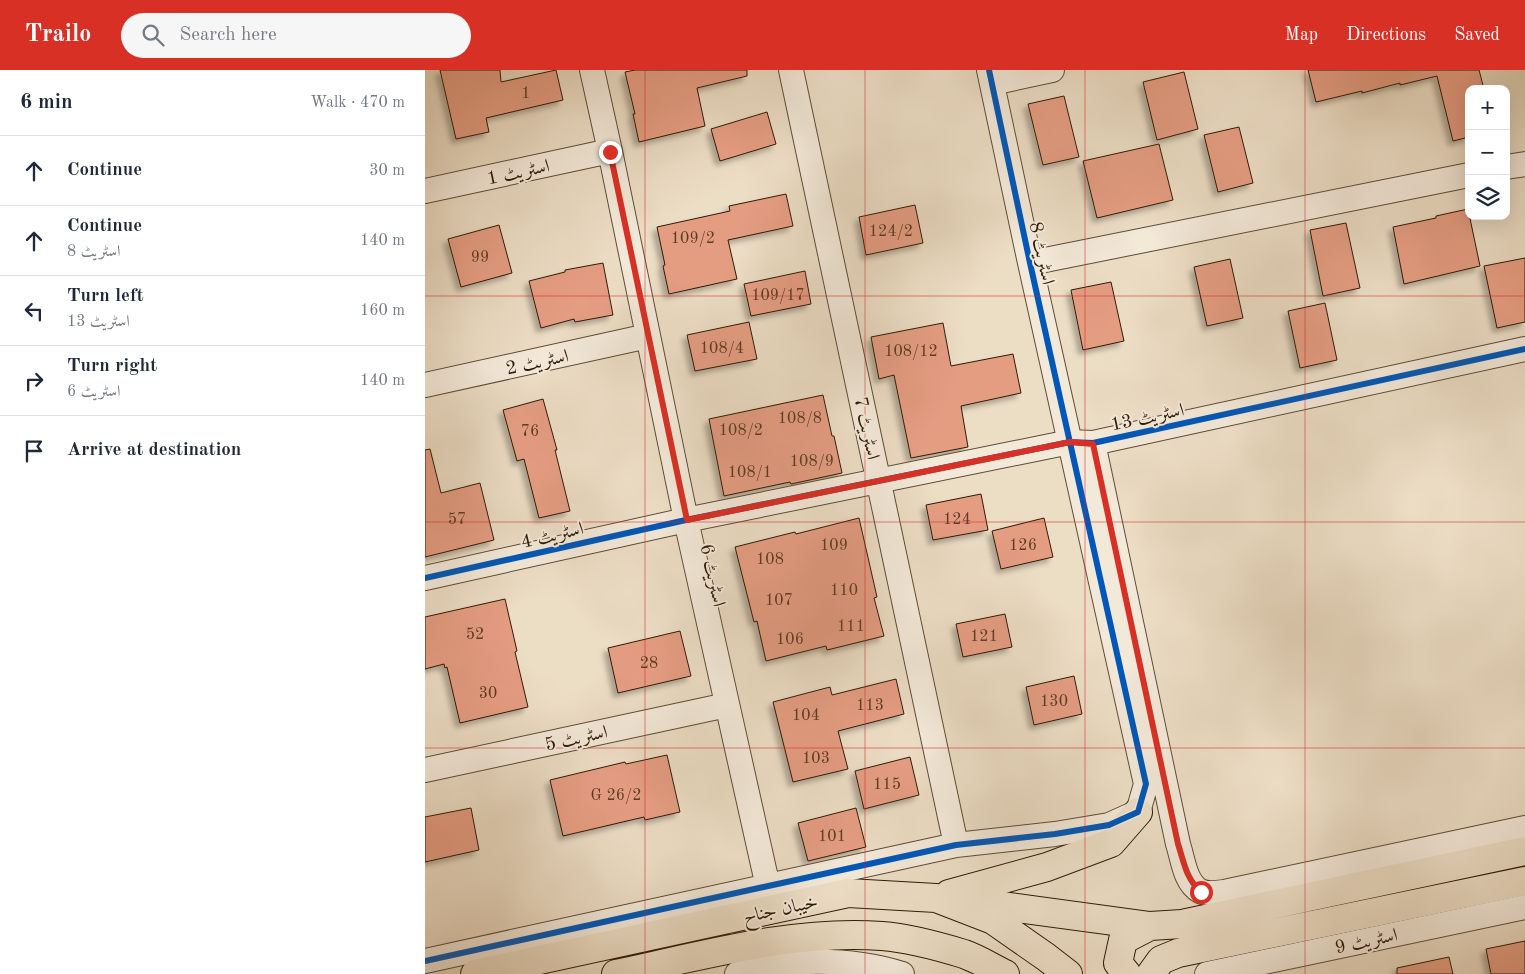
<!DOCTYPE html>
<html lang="en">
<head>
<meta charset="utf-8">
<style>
	:root { --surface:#fff; --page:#f6f6f7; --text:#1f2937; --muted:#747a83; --line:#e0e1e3; --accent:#d93025 }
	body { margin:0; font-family:"Old Standard TT",Amiri,serif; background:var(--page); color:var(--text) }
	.controls { position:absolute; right:15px; top:15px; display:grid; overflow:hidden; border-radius:10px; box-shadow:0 5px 20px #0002 }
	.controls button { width:45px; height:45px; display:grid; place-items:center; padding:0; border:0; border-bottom:1px solid var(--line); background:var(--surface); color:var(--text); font:25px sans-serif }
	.stop { position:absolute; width:15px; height:15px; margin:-11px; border:4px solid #d93025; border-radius:50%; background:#fff }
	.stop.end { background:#d93025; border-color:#fff; box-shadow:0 1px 5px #0008 }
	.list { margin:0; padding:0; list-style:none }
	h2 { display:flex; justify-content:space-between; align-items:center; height:65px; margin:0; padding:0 20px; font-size:21px }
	h2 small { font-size:16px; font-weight:400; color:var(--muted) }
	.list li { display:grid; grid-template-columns:32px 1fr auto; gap:15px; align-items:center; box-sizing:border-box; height:70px; padding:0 20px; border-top:1px solid var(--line) }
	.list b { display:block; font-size:19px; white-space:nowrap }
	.list p { margin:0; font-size:16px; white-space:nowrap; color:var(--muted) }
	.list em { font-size:16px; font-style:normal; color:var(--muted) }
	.icon { flex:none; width:28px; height:28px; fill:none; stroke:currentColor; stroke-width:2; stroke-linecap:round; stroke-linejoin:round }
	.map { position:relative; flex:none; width:1100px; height:904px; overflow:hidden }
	header { display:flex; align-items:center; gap:30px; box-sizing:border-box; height:70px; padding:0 25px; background:var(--accent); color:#fff }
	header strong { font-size:24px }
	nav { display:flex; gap:28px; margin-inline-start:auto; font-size:18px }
	.search { width:350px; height:45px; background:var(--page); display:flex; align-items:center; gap:12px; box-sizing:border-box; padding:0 18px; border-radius:28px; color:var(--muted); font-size:19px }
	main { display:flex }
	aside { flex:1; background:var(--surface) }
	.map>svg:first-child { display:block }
	.building { fill:#e59d82; stroke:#2e1b06; filter:url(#shadow) }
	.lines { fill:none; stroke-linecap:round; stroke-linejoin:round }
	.minor-casing { stroke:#5e4c36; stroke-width:26 }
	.major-casing { stroke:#2e1b06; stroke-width:30 }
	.minor { stroke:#f3e9d9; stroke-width:24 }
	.major { stroke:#ecddc5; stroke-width:28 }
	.cycleway-casing { stroke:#f3e9d9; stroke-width:9 }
	.cycleway { stroke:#0057b8; stroke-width:6 }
	.route { stroke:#d93025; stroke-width:6 }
	.grid { fill:none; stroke:#d62828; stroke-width:1; stroke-opacity:0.55 }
	.labels { text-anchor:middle; stroke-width:4; stroke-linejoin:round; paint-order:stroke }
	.number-label { font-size:16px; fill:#5c3c25 }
	.street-label { font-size:19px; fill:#2e1b06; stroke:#f3e9d9 }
</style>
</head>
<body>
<header>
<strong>Trailo</strong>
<div class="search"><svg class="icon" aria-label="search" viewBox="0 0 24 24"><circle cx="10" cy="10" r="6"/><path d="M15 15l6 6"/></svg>Search here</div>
<nav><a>Map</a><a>Directions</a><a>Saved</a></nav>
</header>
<main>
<aside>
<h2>6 min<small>Walk · 470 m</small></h2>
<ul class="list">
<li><svg class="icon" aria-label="ahead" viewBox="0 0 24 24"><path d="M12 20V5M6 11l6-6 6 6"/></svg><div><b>Continue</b></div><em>30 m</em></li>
<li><svg class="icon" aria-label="ahead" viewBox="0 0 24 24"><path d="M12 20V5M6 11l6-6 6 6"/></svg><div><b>Continue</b><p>اسٹریٹ 8</p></div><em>140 m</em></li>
<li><svg class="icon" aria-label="left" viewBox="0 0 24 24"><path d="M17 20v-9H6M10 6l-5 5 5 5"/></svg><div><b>Turn left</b><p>اسٹریٹ 13</p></div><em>160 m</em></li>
<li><svg class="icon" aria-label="right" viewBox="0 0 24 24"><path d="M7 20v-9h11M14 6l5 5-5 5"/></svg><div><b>Turn right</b><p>اسٹریٹ 6</p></div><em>140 m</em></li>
<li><svg class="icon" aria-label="arrive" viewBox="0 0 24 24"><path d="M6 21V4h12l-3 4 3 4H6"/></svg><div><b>Arrive at destination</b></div></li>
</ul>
</aside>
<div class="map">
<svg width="1100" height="904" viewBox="0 0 1100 904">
	<defs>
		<filter id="shadow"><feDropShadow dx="-4.5" dy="4.5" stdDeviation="2.5" flood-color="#0004"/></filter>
	</defs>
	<rect width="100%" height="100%" fill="#ecddc5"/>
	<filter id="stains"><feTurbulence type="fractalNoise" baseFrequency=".004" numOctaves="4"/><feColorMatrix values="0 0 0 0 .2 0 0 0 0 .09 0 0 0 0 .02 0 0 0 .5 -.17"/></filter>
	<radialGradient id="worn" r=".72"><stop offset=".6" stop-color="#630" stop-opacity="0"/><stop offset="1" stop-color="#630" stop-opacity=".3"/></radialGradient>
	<path class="building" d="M15,0H75L76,12L131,0L138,30L61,48L64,62L31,69Z
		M210,0H322V6L272,18L280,56L214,72L208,44H210L200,2Z
		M883,0H1054L1059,19H1044V67L1028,71L1012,6L975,15V13L937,23V21L891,32Z
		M759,2L773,59L732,70L718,12Z
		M639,26L654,87L618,95L603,34Z
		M342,42L351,74L295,91L286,59Z
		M814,57L828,113L793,122L779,65Z
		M734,74L748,130L672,148L658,91Z
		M361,124L368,156L303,170L312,209L244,224L238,196L240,195L232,157L305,141L304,136Z
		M490,135L498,173L441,185L434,147Z
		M1043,139L1055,196L979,214L968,157L1011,148V146Z
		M921,153L935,218L898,226L885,160Z
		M74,155L87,203L36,217L23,169Z
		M1100,188V252L1072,258L1059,196Z
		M805,189L818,248L782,256L769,197Z
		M178,193L188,245L150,252L149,249L116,258L104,211L140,202V200Z
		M380,201L386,234L326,246L319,214Z
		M686,212L699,271L658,280L646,220Z
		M900,233L912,290L875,298L863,241Z
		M324,252L332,289L270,301L262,265Z
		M518,253L526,296L588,284L596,323L536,336L543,377L486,388L469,305L454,309L446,267Z
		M398,325L407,366H409L417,403L366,414L365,412L299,426L284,349Z
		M118,329L132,380H130L145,441L114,448L99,389L92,391L78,340Z
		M5,379L16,423L55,413L69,470L0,487V380Z
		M556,424L563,460L508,470L501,435Z
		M434,448L452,527L449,528L459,566L402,580L401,576L341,591L332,551L329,552L310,477L370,462L371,464Z
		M619,448L628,487L576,499L567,461Z
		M80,529L92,581L90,582L103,637L35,653L22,597L20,598L19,594L0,599V547Z
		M580,544L587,577L538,587L531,554Z
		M255,561L266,606L193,623L183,578Z
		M649,606L657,644L609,655L601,617Z
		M471,609L479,644L413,661L423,699L368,712L348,632L405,617L407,625Z
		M242,685L255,742L220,750L219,747L138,766L125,710L200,692L201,694Z
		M485,687L494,725L439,739L430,701Z
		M46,738L54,780L0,792V747Z
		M431,738L441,777L383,791L373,753Z
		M1100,871V904H1066L1061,879Z
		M1024,887L1028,904H972V898Z"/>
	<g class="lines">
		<g class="minor-casing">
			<path id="minor" d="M167,0L185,81L261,450L343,817
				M366,0L531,775
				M567,13L627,0
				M1081,97L1100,94
				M0,121L185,81
				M605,193L1044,105
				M0,315L223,266
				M668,373L753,774C758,789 760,813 775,821C781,824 792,823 799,822L1100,758
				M0,508L261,450L645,372L668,373L1100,279
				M0,700L302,635
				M0,891L531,775L630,764L684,755L713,742L721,714L605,193L564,0
				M312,904C329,900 347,894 365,893C402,890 442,893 477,904
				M782,904L1100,837"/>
		</g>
		<g class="major-casing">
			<path id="major" d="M524,824L622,797L686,773L713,742
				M547,832L725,856L757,854L1100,781
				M50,904L423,823L511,828L568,850L621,887L643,904
				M191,904C276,886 370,859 457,866C484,868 513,876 539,884C553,889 566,897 580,904
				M702,904L693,893L698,870L725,856
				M726,904L736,890L753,883L1100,811"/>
		</g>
		<use href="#minor" class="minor"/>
		<use href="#major" class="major"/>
		<g class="cycleway-casing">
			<path id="cycleway" d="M0,508L261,450L645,372L668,373L1100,279
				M0,891L531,775L630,764L684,755L713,742L721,714L605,193L564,0"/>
		</g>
		<use href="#cycleway" class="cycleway"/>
	</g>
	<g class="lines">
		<path class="route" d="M185,82L262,450L645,372L668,374L753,774C759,792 761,809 776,822"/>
	</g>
	<path class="grid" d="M220,0V904M440,0V904M660,0V904M880,0V904M0,226H1100M0,452H1100M0,678H1100"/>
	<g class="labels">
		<g class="number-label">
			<text x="101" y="28">1</text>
			<text x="466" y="166">124/2</text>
			<text x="268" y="173">109/2</text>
			<text x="55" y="192">99</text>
			<text x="353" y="230">109/17</text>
			<text x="297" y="283">108/4</text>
			<text x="486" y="286">108/12</text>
			<text x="375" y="353">108/8</text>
			<text x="316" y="365">108/2</text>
			<text x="105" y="366">76</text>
			<text x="387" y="396">108/9</text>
			<text x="325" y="407">108/1</text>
			<text x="32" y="454">57</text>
			<text x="532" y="454">124</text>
			<text x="409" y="480">109</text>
			<text x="598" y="480">126</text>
			<text x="345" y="494">108</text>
			<text x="419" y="525">110</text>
			<text x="354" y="535">107</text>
			<text x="426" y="561">111</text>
			<text x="50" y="569">52</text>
			<text x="559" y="571">121</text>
			<text x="365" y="574">106</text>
			<text x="224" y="598">28</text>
			<text x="63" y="628">30</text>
			<text x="629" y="636">130</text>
			<text x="445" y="640">113</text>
			<text x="381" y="650">104</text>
			<text x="391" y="693">103</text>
			<text x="462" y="719">115</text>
			<text x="191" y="730">G 26/2</text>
			<text x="407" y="771">101</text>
		</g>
		<g class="street-label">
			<text transform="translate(93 101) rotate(-12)" y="7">اسٹریٹ 1</text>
			<text transform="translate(618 183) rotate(78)" y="7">اسٹریٹ 8</text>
			<text transform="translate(112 291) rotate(-12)" y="7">اسٹریٹ 2</text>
			<text transform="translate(722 346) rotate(-12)" y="7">اسٹریٹ 13</text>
			<text transform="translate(443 358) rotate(78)" y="7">اسٹریٹ 7</text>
			<text transform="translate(127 464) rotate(-13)" y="7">اسٹریٹ 4</text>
			<text transform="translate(289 505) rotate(78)" y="7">اسٹریٹ 6</text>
			<text transform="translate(151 667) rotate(-12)" y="7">اسٹریٹ 5</text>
			<text transform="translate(355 838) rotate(-12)" y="7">خیبان جناح</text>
			<text transform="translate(941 870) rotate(-12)" y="7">اسٹریٹ 9</text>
		</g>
	</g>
	<rect width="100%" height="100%" filter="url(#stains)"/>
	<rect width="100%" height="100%" fill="url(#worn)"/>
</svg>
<div class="controls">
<button>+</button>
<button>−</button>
<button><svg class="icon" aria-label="layers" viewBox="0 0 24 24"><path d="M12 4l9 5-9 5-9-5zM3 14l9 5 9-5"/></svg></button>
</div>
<div class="stop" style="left:776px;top:822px"></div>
<div class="stop end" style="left:185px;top:82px"></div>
</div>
</main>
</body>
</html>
